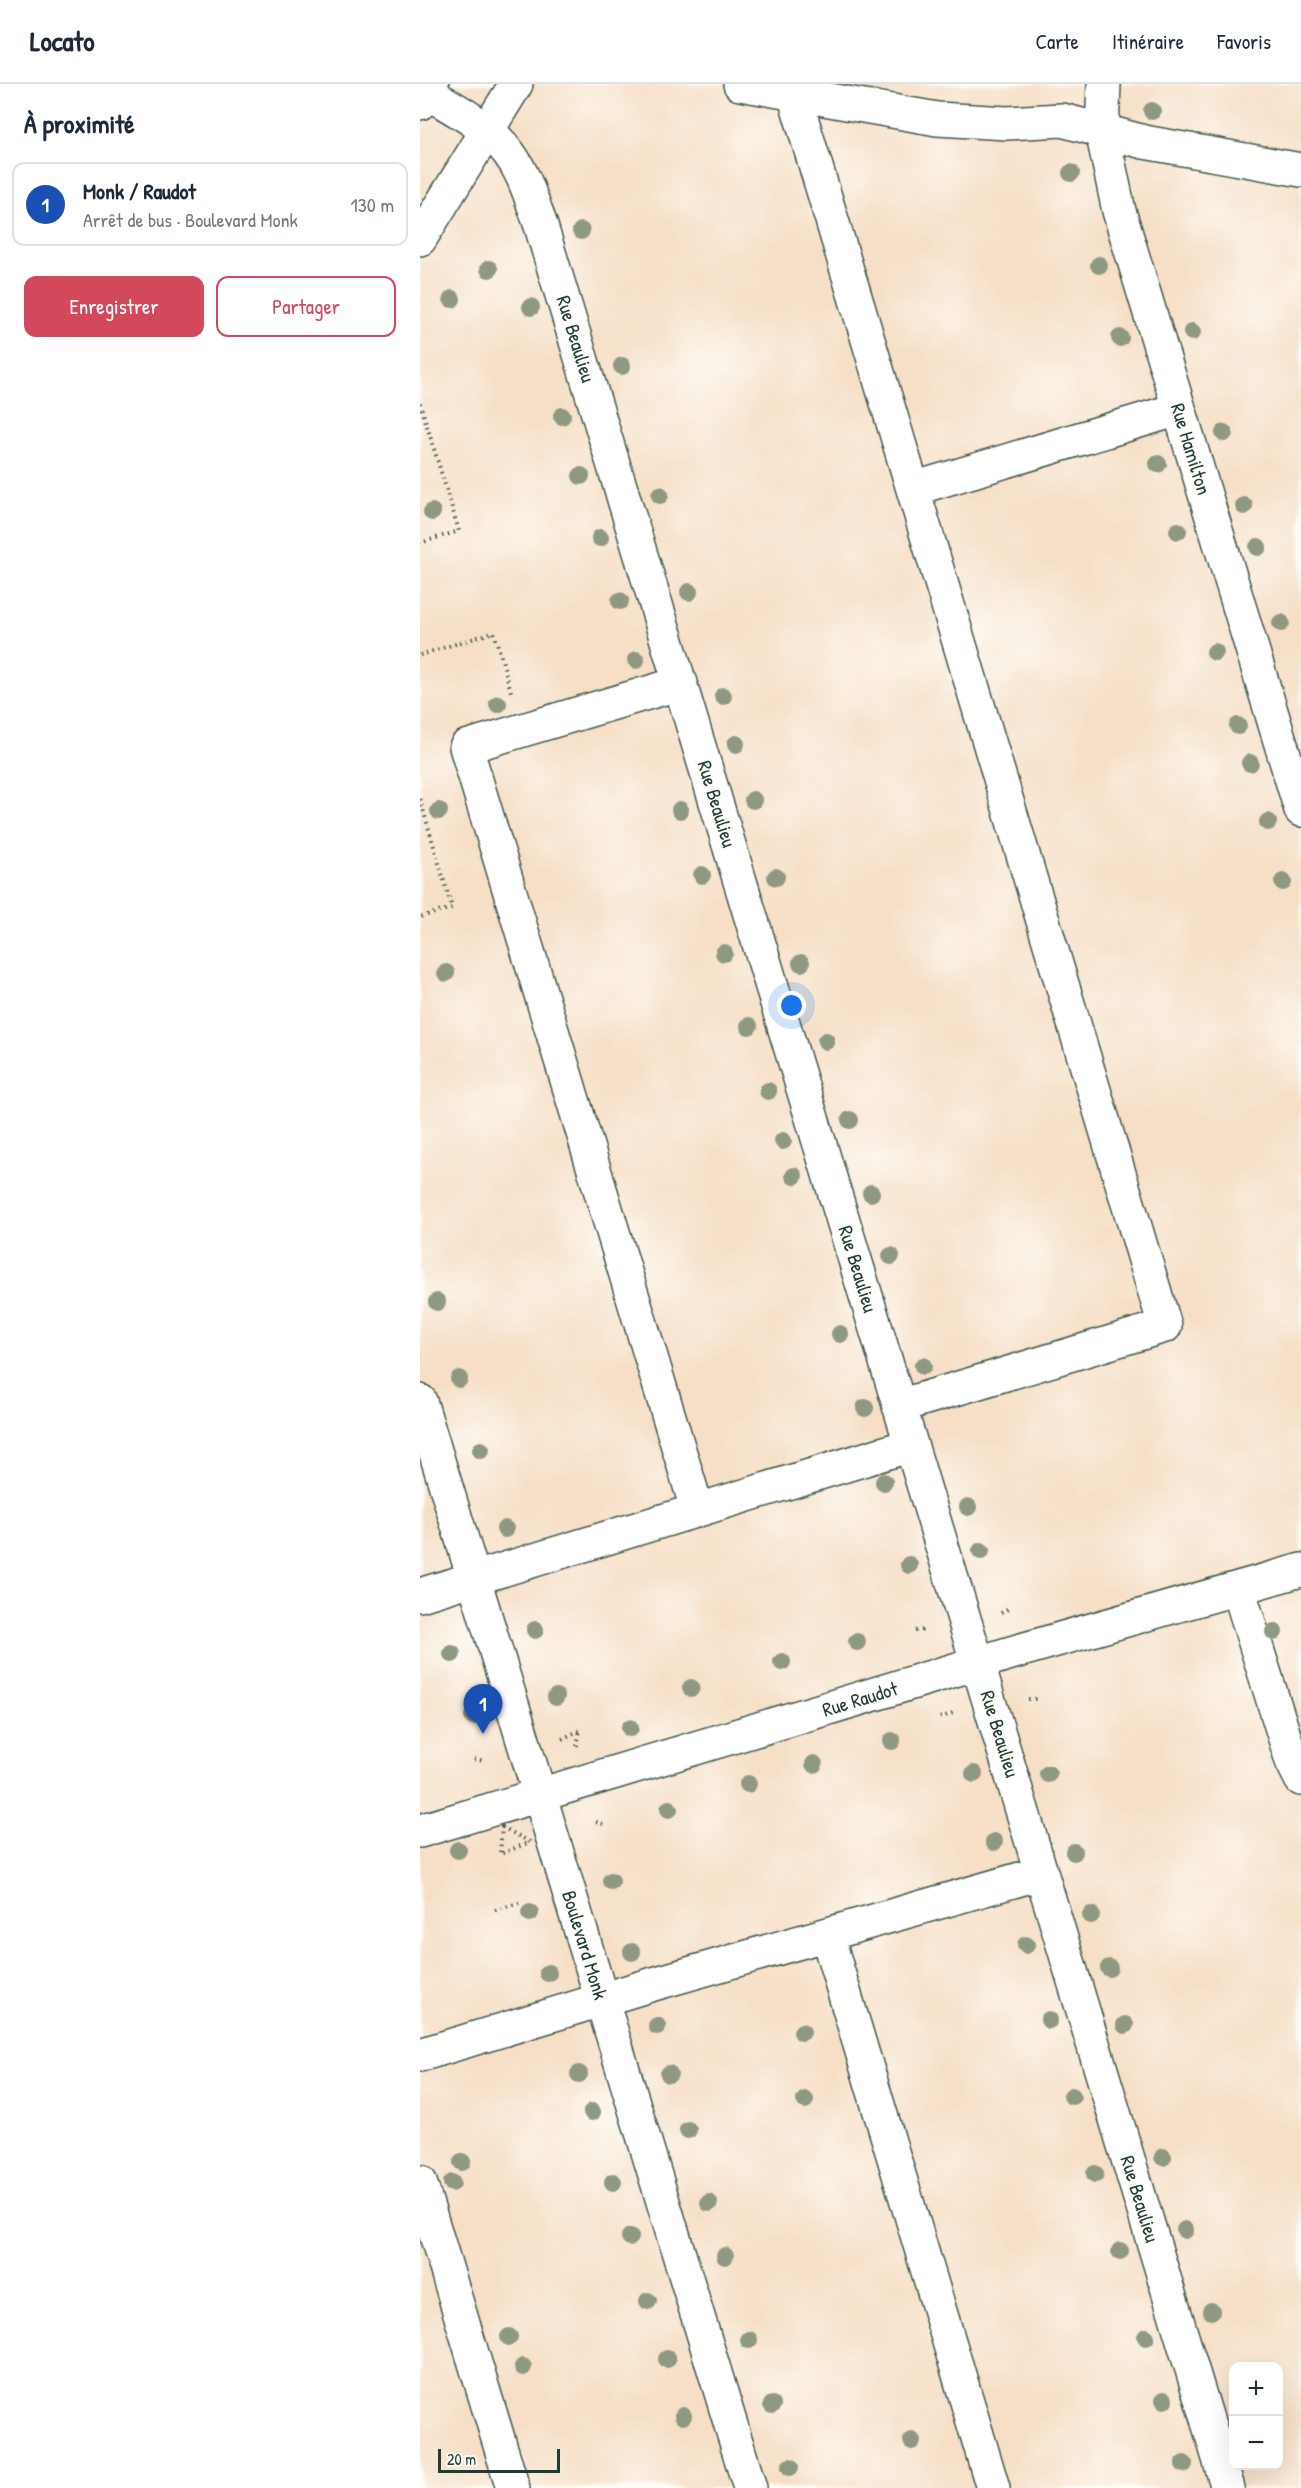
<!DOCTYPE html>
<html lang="fr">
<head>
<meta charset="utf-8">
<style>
	:root { --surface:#fff; --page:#f2f2f3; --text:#1f2937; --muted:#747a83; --line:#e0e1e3; --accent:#d1495b }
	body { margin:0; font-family:"Patrick Hand",sans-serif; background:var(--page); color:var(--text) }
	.controls { position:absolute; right:18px; bottom:18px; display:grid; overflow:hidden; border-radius:12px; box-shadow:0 6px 24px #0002 }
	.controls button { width:54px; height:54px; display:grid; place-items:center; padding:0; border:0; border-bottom:2px solid var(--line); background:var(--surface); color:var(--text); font:30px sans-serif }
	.scale { position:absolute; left:18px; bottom:15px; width:122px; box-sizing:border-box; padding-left:6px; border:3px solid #1f3d34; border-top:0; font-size:16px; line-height:21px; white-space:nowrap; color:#1f3d34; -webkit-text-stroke:4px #fdfcf7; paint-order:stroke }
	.you { position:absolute; left:372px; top:922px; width:21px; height:21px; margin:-15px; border:4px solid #fff; border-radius:50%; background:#1a73e8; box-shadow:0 0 0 9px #1a73e833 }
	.badge { display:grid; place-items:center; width:39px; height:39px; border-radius:50%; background:var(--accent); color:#fff; font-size:20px; font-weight:700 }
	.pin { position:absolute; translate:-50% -50px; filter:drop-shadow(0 2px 3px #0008) }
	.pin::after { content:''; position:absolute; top:32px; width:21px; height:18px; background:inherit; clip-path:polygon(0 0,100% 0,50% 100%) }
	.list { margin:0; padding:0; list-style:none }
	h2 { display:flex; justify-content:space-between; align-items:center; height:78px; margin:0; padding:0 24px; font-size:26px }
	h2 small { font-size:20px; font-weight:400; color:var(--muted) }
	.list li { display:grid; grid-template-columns:39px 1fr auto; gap:18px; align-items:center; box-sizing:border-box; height:84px; margin:0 12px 12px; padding:0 12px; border:2px solid var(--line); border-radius:12px }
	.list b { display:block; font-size:22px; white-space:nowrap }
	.list p { margin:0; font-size:20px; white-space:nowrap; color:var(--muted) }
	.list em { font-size:20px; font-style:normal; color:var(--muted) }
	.actions { display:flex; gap:12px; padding:18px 24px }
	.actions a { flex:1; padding:14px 0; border:2px solid var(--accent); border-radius:12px; text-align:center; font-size:21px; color:var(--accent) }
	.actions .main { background:var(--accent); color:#fff }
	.map { position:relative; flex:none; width:881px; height:2404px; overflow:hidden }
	header { display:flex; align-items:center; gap:36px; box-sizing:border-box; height:84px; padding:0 30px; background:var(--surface); border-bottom:2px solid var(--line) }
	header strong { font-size:28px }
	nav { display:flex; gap:33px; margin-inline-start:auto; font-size:21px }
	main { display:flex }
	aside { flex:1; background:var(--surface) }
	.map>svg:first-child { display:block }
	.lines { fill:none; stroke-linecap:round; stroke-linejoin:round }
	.minor-casing { stroke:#3f554a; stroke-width:36 }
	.major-casing { stroke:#3f554a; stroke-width:36 }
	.path { stroke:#3f554a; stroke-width:4; stroke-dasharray:1.5 4.5; stroke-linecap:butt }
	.minor { stroke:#fff; stroke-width:33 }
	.major { stroke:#fff; stroke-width:33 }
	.tree { fill:#8f9981 }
	.labels { text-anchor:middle; stroke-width:4.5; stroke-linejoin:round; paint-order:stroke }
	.street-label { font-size:20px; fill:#1f3d34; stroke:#fdfcf7 }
</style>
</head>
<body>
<header>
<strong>Locato</strong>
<nav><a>Carte</a><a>Itinéraire</a><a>Favoris</a></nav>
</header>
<main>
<aside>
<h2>À proximité<small></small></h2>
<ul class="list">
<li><span class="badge" style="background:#1a4fb4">1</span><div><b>Monk / Raudot</b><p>Arrêt de bus · Boulevard Monk</p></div><em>130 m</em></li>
</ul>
<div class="actions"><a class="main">Enregistrer</a><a>Partager</a></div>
</aside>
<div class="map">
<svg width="881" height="2404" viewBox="0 0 881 2404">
	<rect width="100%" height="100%" fill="#fdfcf7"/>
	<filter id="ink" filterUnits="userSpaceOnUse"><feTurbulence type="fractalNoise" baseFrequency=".0167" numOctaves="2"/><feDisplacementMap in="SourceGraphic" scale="12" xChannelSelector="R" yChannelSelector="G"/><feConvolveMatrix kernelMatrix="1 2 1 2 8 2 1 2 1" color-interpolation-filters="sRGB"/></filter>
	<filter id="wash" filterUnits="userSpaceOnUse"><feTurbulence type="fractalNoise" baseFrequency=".008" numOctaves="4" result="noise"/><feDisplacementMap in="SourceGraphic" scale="24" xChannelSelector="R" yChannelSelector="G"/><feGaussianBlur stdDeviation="1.35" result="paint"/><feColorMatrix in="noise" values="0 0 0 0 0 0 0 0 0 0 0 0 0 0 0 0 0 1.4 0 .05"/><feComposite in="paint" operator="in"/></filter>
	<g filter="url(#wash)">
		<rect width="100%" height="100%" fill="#f6dfc6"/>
	</g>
	<g filter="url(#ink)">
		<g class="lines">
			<g class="minor-casing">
				<path id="minor" d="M320,0L517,35L587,39L642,36L724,58L881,86
					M684,0L682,47L699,127L881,726
					M7,8C32,24 63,39 83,62C103,84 111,114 121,142L808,2404
					M374,10L745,1242L479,1322
					M493,405L759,325
					M261,599L46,663L277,1425
					M0,1317L330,2404
					M818,1504L872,1677L881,1695
					M0,1511L491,1361
					M0,1747L591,1569L881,1486
					M407,1851L573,2404
					M0,1971L230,1901L621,1789
					M0,2098L93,2404"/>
			</g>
			<g class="major-casing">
				<path id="major" d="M0,19L12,0
					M0,155L96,0"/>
			</g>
			<path class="path" d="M0,319L39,447L0,459
				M0,571L74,548L92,611
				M0,715L32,824L0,833
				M581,1529L591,1523
				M495,1547L506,1546
				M608,1615H619
				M520,1634L533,1629
				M142,1655L160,1646
				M157,1662L160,1646
				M54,1675L65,1677
				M176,1738L183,1740
				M82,1743L110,1758L80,1770Z
				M75,1826L99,1819"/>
			<use href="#minor" class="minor"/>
			<use href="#major" class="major"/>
		</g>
		<g class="tree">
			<circle cx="732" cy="27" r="9"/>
			<circle cx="651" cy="89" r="9"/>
			<circle cx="161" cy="147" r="9"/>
			<circle cx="679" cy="181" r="9"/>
			<circle cx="69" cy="185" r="9"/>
			<circle cx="32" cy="215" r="9"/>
			<circle cx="111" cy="223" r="9"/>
			<circle cx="772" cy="248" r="9"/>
			<circle cx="700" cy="254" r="9"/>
			<circle cx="202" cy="282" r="9"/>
			<circle cx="142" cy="332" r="9"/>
			<circle cx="804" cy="349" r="9"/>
			<circle cx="738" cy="380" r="9"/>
			<circle cx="161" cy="392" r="9"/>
			<circle cx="240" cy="411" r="9"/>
			<circle cx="824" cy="422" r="9"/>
			<circle cx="12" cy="428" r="9"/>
			<circle cx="758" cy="447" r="9"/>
			<circle cx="180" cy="454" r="9"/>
			<circle cx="838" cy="463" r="9"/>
			<circle cx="269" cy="508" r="9"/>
			<circle cx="200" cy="517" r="9"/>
			<circle cx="861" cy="539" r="9"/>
			<circle cx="795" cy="568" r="9"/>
			<circle cx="216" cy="576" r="9"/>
			<circle cx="303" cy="612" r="9"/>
			<circle cx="78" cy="620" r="9"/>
			<circle cx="818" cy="642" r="9"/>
			<circle cx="316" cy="660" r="9"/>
			<circle cx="830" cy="679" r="9"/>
			<circle cx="333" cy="716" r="9"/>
			<circle cx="260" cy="726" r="9"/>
			<circle cx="19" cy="727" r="9"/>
			<circle cx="848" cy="738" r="9"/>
			<circle cx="282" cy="791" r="9"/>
			<circle cx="356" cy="793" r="9"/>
			<circle cx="863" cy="798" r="9"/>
			<circle cx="304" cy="869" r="9"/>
			<circle cx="381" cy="879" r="9"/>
			<circle cx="26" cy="889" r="9"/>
			<circle cx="329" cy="942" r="9"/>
			<circle cx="406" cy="957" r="9"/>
			<circle cx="348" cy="1007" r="9"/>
			<circle cx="430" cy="1036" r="9"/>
			<circle cx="363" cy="1057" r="9"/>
			<circle cx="374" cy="1092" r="9"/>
			<circle cx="451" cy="1109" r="9"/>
			<circle cx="471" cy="1172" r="9"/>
			<circle cx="17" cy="1218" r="9"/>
			<circle cx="420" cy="1250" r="9"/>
			<circle cx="503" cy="1282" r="9"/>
			<circle cx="39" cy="1295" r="9"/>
			<circle cx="445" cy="1324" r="9"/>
			<circle cx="61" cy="1366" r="9"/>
			<circle cx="464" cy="1398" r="9"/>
			<circle cx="548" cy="1423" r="9"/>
			<circle cx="85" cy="1445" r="9"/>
			<circle cx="561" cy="1467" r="9"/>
			<circle cx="489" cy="1481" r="9"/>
			<circle cx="115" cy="1546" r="9"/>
			<circle cx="854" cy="1548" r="9"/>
			<circle cx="437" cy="1558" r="9"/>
			<circle cx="32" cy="1570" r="9"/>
			<circle cx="362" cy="1578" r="9"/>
			<circle cx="271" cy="1604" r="9"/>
			<circle cx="136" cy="1613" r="9"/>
			<circle cx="53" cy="1632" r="9"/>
			<circle cx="210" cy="1644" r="9"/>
			<circle cx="472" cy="1657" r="9"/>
			<circle cx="394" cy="1680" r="9"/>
			<circle cx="554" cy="1690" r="9"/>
			<circle cx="628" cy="1690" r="9"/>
			<circle cx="328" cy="1700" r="9"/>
			<circle cx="249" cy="1725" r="9"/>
			<circle cx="574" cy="1758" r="9"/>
			<circle cx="38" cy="1766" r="9"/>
			<circle cx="654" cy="1768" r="9"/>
			<circle cx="191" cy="1797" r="9"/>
			<circle cx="110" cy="1829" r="9"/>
			<circle cx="671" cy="1831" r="9"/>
			<circle cx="606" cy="1861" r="9"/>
			<circle cx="212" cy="1868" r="9"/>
			<circle cx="689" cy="1884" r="9"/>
			<circle cx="128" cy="1889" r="9"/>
			<circle cx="629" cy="1936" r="9"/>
			<circle cx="705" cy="1941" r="9"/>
			<circle cx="237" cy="1942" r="9"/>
			<circle cx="382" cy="1948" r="9"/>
			<circle cx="159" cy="1990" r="9"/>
			<circle cx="249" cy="1990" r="9"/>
			<circle cx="652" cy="2012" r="9"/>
			<circle cx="385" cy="2016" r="9"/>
			<circle cx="172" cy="2028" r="9"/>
			<circle cx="268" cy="2046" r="9"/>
			<circle cx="743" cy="2073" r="9"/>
			<circle cx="42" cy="2078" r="9"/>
			<circle cx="675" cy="2090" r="9"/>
			<circle cx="193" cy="2098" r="9"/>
			<circle cx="32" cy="2099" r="9"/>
			<circle cx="289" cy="2119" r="9"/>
			<circle cx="765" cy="2146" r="9"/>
			<circle cx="210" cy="2153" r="9"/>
			<circle cx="700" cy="2167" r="9"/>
			<circle cx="305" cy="2172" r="9"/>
			<circle cx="228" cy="2217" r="9"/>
			<circle cx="791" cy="2227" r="9"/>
			<circle cx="89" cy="2253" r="9"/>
			<circle cx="726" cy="2253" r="9"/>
			<circle cx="329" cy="2256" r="9"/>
			<circle cx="247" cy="2275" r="9"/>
			<circle cx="103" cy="2283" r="9"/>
			<circle cx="744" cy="2316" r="9"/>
			<circle cx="352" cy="2321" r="9"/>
			<circle cx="263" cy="2332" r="9"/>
			<circle cx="492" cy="2357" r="9"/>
			<circle cx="764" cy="2380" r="9"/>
			<circle cx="370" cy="2383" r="9"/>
		</g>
	</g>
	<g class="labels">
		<g class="street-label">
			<text transform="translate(156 255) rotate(73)" y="7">Rue Beaulieu</text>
			<text transform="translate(771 365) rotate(73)" y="7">Rue Hamilton</text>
			<text transform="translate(297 720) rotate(73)" y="7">Rue Beaulieu</text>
			<text transform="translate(438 1185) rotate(73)" y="7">Rue Beaulieu</text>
			<text transform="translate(440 1615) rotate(-17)" y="7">Rue Raudot</text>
			<text transform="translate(580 1650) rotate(73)" y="7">Rue Beaulieu</text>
			<text transform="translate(165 1861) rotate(73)" y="7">Boulevard Monk</text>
			<text transform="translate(720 2115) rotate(73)" y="7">Rue Beaulieu</text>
		</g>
	</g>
</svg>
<div class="controls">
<button>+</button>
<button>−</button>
</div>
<div class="scale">20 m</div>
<div class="you"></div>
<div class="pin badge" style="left:63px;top:1650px;background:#1a4fb4">1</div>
</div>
</main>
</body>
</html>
